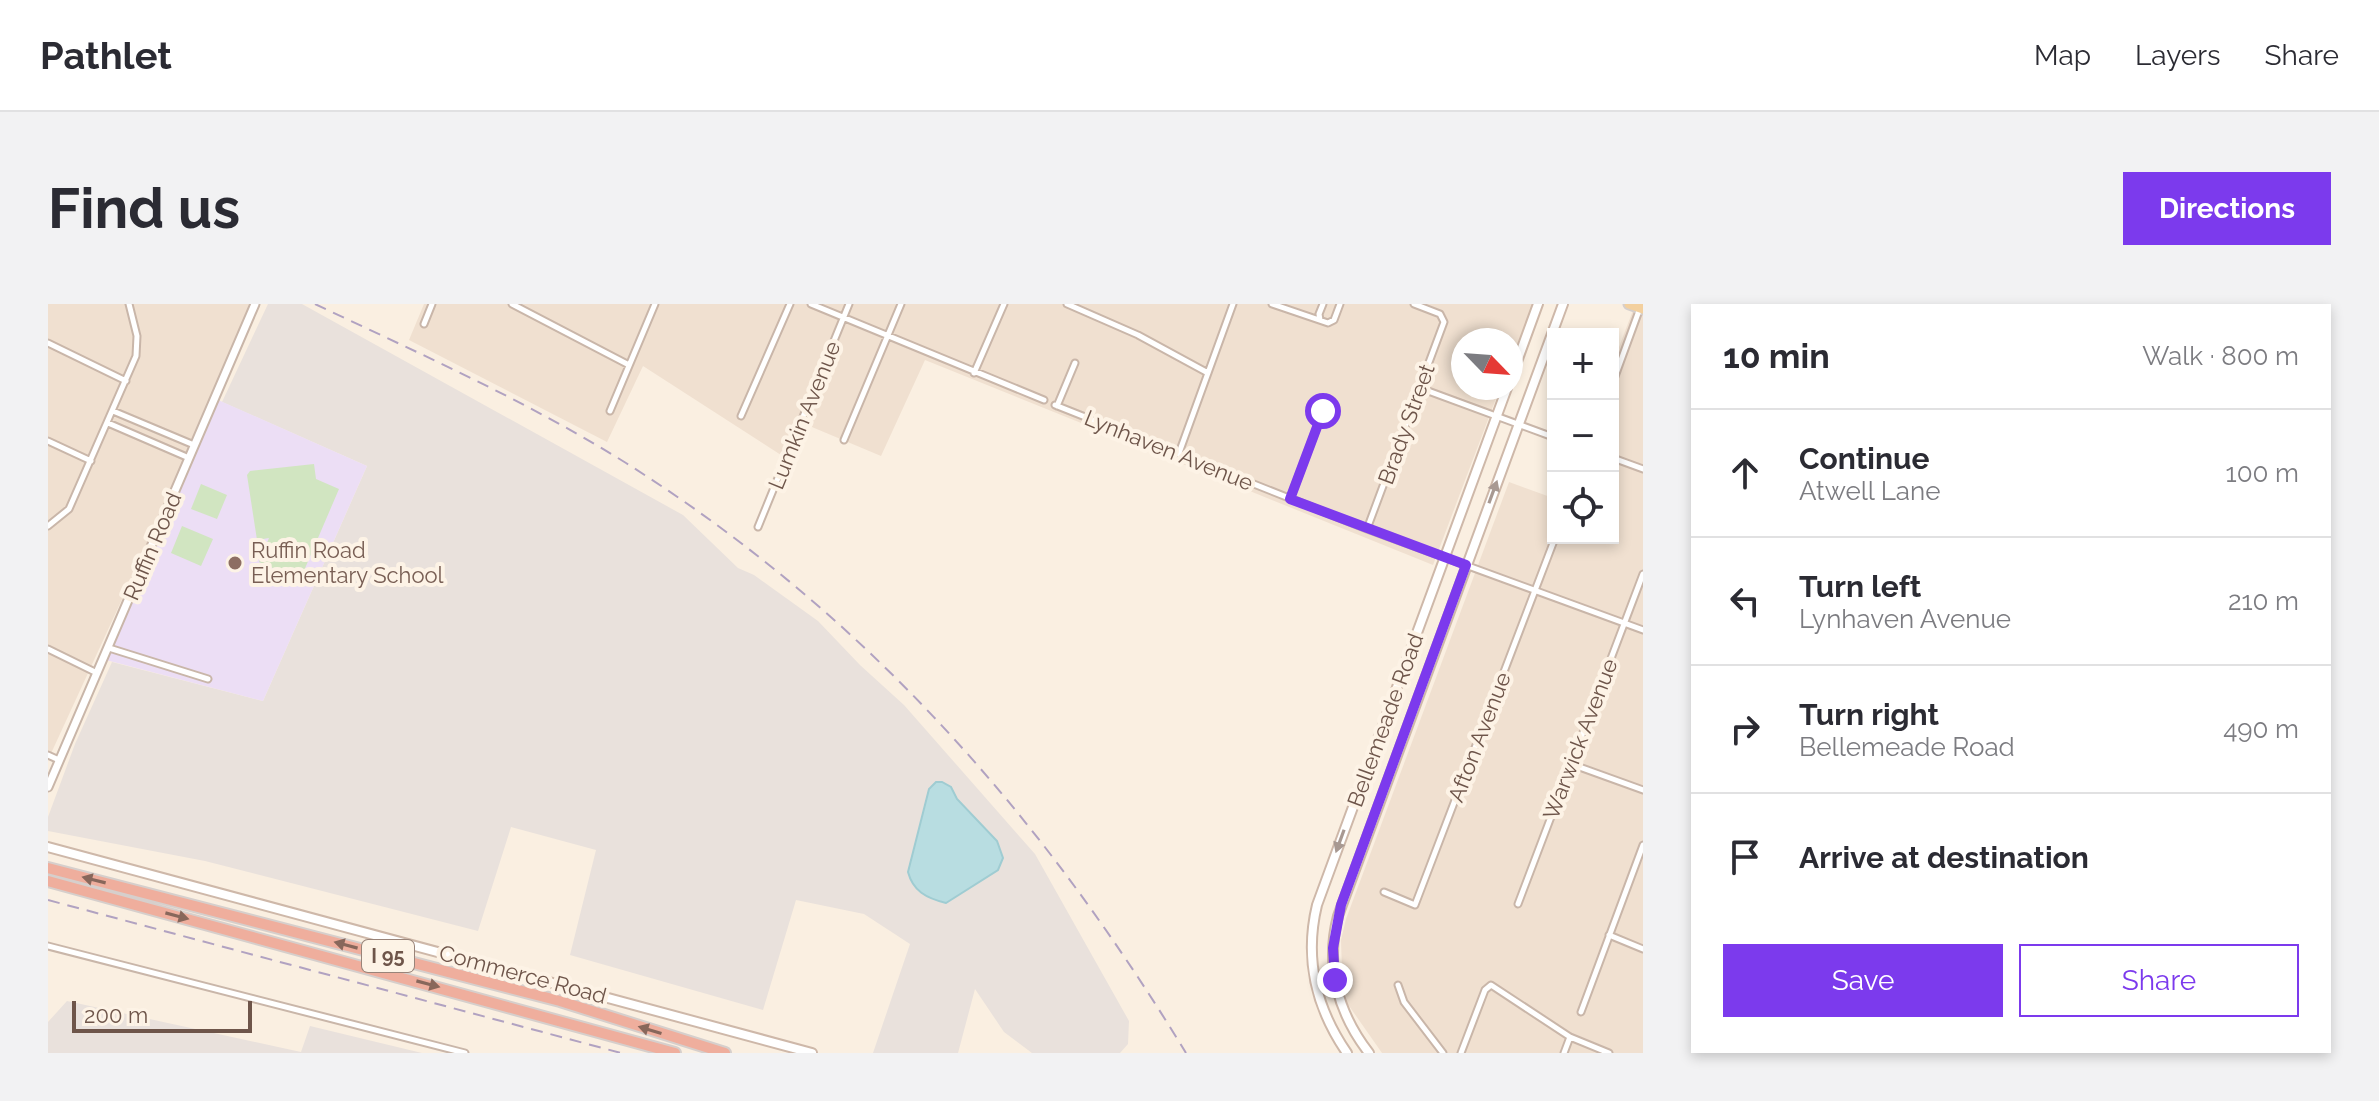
<!DOCTYPE html>
<html lang="en">
<head>
<meta charset="utf-8">
<style>
	:root { --surface:#fff; --page:#f2f2f3; --text:#2b2b33; --muted:#7c7c81; --line:#e1e1e2; --accent:#7c3aed }
	body { margin:0; font-family:Raleway,sans-serif; background:var(--page); color:var(--text) }
	.controls { position:absolute; right:24px; top:24px; display:grid; overflow:hidden; border-radius:0px; box-shadow:0 4px 12px #0003 }
	.controls button { width:72px; height:72px; display:grid; place-items:center; padding:0; border:0; border-bottom:2px solid var(--line); background:var(--surface); color:var(--text); font:40px sans-serif }
	.compass { position:absolute; left:1403px; top:24px; width:72px; height:72px; border-radius:50%; background:var(--surface); box-shadow:0 4px 12px #0003; rotate:115deg }
	.scale { position:absolute; left:24px; bottom:20px; width:180px; box-sizing:border-box; padding-left:8px; border:4px solid #6e554a; border-top:0; font-size:22px; line-height:28px; white-space:nowrap; color:#6e554a; -webkit-text-stroke:6px #fdf3e6; paint-order:stroke }
	.stop { position:absolute; width:24px; height:24px; margin:-18px; border:6px solid #7c3aed; border-radius:50%; background:#fff }
	.stop.end { background:#7c3aed; border-color:#fff; box-shadow:0 2px 8px #0008 }
	.list { margin:0; padding:0; list-style:none }
	h2 { display:flex; justify-content:space-between; align-items:center; height:104px; margin:0; padding:0 32px; font-size:34px }
	h2 small { font-size:26px; font-weight:400; color:var(--muted) }
	.list li { display:grid; grid-template-columns:52px 1fr auto; gap:24px; align-items:center; box-sizing:border-box; height:128px; padding:0 32px; border-top:2px solid var(--line) }
	.list b { display:block; font-size:30px; white-space:nowrap }
	.list p { margin:0; font-size:26px; white-space:nowrap; color:var(--muted) }
	.list em { font-size:26px; font-style:normal; color:var(--muted) }
	.actions { display:flex; gap:16px; padding:24px 32px }
	.actions a { flex:1; padding:18px 0; border:2px solid var(--accent); border-radius:0px; text-align:center; font-size:28px; color:var(--accent) }
	.actions .main { background:var(--accent); color:#fff }
	.icon { flex:none; width:44px; height:44px; fill:none; stroke:currentColor; stroke-width:2; stroke-linecap:round; stroke-linejoin:round }
	.map { position:relative; flex:none; width:1595px; height:749px; overflow:hidden; border-radius:0px }
	header { display:flex; align-items:center; gap:48px; box-sizing:border-box; height:112px; padding:0 40px; background:var(--surface); border-bottom:2px solid var(--line) }
	header strong { font-size:38px }
	nav { display:flex; gap:44px; margin-inline-start:auto; font-size:28px }
	.intro { display:flex; align-items:center; justify-content:space-between; box-sizing:border-box; height:192px; padding:0 48px }
	h1 { margin:0; font-size:56px }
	.button { padding:20px 36px; border-radius:0px; background:var(--accent); color:#fff; font-size:28px; font-weight:700 }
	main { display:flex; gap:48px; padding:0 48px }
	aside { flex:1; background:var(--surface); border-radius:0px; box-shadow:0 4px 12px #0003 }
	.map>svg:first-child { display:block }
	.residential { fill:#f0e0d0 }
	.industrial { fill:#e9e1dc }
	.education { fill:#ecdef5 }
	.green { fill:#d1e5c1 }
	.water { fill:#b8dde1; stroke:#9fccd2; stroke-width:2 }
	.lines { fill:none; stroke-linecap:round; stroke-linejoin:round }
	.minor-casing { stroke:#c9b6a9; stroke-width:9 }
	.tertiary-casing { stroke:#c9b6a9; stroke-width:11 }
	.secondary-casing { stroke:#ceb8a9; stroke-width:12 }
	.primary-casing { stroke:#d6cfcc; stroke-width:13 }
	.motorway-casing { stroke:#d6cfcc; stroke-width:14 }
	.minor { stroke:#fff; stroke-width:5 }
	.tertiary { stroke:#fff; stroke-width:7 }
	.secondary { stroke:#fff; stroke-width:8 }
	.primary { stroke:#f3d09e; stroke-width:9 }
	.motorway { stroke:#efae9d; stroke-width:10 }
	.rail { stroke:#b1a2c1; stroke-width:2; stroke-dasharray:12 8; stroke-linecap:butt }
	.oneway { fill:#a89992 }
	.oneway2 { fill:#88675b }
	.route { stroke:#7c3aed; stroke-width:10 }
	.education-dot { fill:#8d6e63; stroke:#fdf3e6; stroke-width:3 }
	.labels { text-anchor:middle; stroke-width:8; stroke-linejoin:round; paint-order:stroke }
	.shield { fill:#fdf3e6; stroke:#998479; stroke-width:2 }
	.shield-label { font-size:20px; font-weight:bold; fill:#6e554a }
	.street-label { font-size:22px; fill:#6e554a; stroke:#fdf3e6 }
	.education-label { font-size:22px; fill:#785e54; stroke:#fdf3e6; text-anchor:start }
</style>
</head>
<body>
<header>
<strong>Pathlet</strong>
<nav><a>Map</a><a>Layers</a><a>Share</a></nav>
</header>
<div class="intro"><h1>Find us</h1><a class="button">Directions</a></div>
<main>
<div class="map">
<svg width="1595" height="749" viewBox="0 0 1595 749">
	<rect width="100%" height="100%" fill="#faefe1"/>
	<path class="residential" d="M0,0H210L0,456Z
		M376,0H1485L1463,56V36H1415V84H1452L1385,261L877,56L833,152L752,118L733,151L595,62L559,138L361,36Z
		M1587,1L1595,4V749H1334L1299,699L1294,667L1293,636L1298,615L1461,178L1505,194V234H1565V59Z"/>
	<path class="industrial" d="M220,0H254L635,211L690,264L706,271L770,317L812,361L856,401L987,550L1081,717L1080,740L1072,749H984L956,728L927,685L910,749H825L862,640L816,610L748,596L715,706L522,651L548,546L463,523L430,627L157,557L0,527V513L27,440L64,358L215,397L319,162L174,98Z
		M19,697L253,748L262,722L374,749H0V718Z"/>
	<path class="education" d="M168,95L319,162L215,397L58,356Z"/>
	<path class="green" d="M266,160L268,175L291,185L252,276L211,258L221,234L209,236L199,171L202,167Z
		M153,180L179,191L169,215L143,205Z
		M134,222L165,235L153,262L123,249Z"/>
	<path class="water" d="M888,478H894L903,483L909,495L949,537L955,554L950,566L898,599C878,594 865,587 860,568L881,485Z"/>
	<g class="lines">
		<g class="minor-casing">
			<path id="minor" d="M464,0L581,61
				M763,0L996,96
				M1019,0L1090,31L1160,69
				M1224,0L1280,19L1286,16L1292,0
				M1272,16L1271,10L1275,0
				M376,20L384,0
				M0,39L78,77
				M926,69L956,0
				M1565,78L1592,4
				M1372,84L1505,133
				M1007,101L1319,225L1595,326
				M1009,102L1027,59
				M65,107L146,141
				M562,107L607,0
				M693,112L742,0
				M60,119L141,154
				M796,136L853,0
				M0,137L43,157
				M1131,149L1185,0
				M1565,154L1595,165
				M1242,195L1275,107
				M0,222L21,205L88,52L89,32L81,0
				M710,223L801,0
				M1319,225L1396,18L1392,10L1366,0
				M61,344L160,375
				M0,345L49,369
				M0,451L11,456
				M1523,460L1595,486
				M1336,588L1367,601L1507,234
				M1470,600L1595,270
				M1561,631L1595,645
				M0,642L417,749
				M1350,681L1356,698L1395,749
				M1533,708L1595,541
				M1413,749L1437,686L1443,681L1522,733L1561,749
				M1516,749L1522,733"/>
		</g>
		<g class="tertiary-casing">
			<path id="tertiary" d="M0,483L207,0"/>
		</g>
		<g class="secondary-casing">
			<path id="secondary" d="M1463,74L1490,0
				M0,543L764,749
				M1299,749C1268,704 1256,655 1269,601L1459,84
				M1321,749C1290,709 1277,662 1290,612L1515,0"/>
		</g>
		<g class="primary-casing">
			<path id="primary" d="M1581,0L1595,5"/>
		</g>
		<g class="motorway-casing">
			<path id="motorway" d="M0,564L512,697L677,749
				M0,577L627,749"/>
		</g>
		<use href="#minor" class="minor"/>
		<use href="#tertiary" class="tertiary"/>
		<use href="#secondary" class="secondary"/>
		<use href="#primary" class="primary"/>
		<use href="#motorway" class="motorway"/>
		<path class="rail" d="M267,0C372,50 479,97 578,159C818,311 991,508 1138,749
			M0,596L573,749"/>
	</g>
	<defs><path id="oneway-solid" d="M-6-.8H1V-3.2L6.5 0L1 3.2V.8H-6Z" transform="scale(2)"/></defs>
	<g class="oneway">
		<use href="#oneway-solid" transform="translate(1445 188) rotate(-70)"/>
		<use href="#oneway-solid" transform="translate(1292 537) rotate(110)"/>
	</g>
	<g class="oneway2">
		<use href="#oneway-solid" transform="translate(46 576) rotate(-166)"/>
		<use href="#oneway-solid" transform="translate(129 612) rotate(15)"/>
		<use href="#oneway-solid" transform="translate(298 641) rotate(-165)"/>
		<use href="#oneway-solid" transform="translate(380 680) rotate(15)"/>
		<use href="#oneway-solid" transform="translate(602 726) rotate(-163)"/>
	</g>
	<g class="lines">
		<path class="route" d="M1275,107L1242,195L1418,261L1293,601L1285,644L1287,676"/>
	</g>
	<circle class="education-dot" cx="187" cy="259" r="8"/>
	<g class="labels">
		<rect class="shield" x="314" y="636" width="52" height="32" rx="6"/>
		<g class="shield-label">
			<text x="340" y="659">I 95</text>
		</g>
		<g class="street-label">
			<text transform="translate(756 111) rotate(-68)" y="8">Lumkin Avenue</text>
			<text transform="translate(1358 120) rotate(-70)" y="8">Brady Street</text>
			<text transform="translate(1121 146) rotate(22)" y="8">Lynhaven Avenue</text>
			<text transform="translate(104 242) rotate(-67)" y="8">Ruffin Road</text>
			<text transform="translate(1337 416) rotate(-70)" y="8">Bellemeade Road</text>
			<text transform="translate(1431 433) rotate(-69)" y="8">Afton Avenue</text>
			<text transform="translate(1532 435) rotate(-69)" y="8">Warwick Avenue</text>
			<text transform="translate(475 670) rotate(15)" y="8">Commerce Road</text>
		</g>
		<g class="education-label">
			<text x="203" y="254">Ruffin Road<tspan x="203" dy="25">Elementary School</tspan></text>
		</g>
	</g>
</svg>
<div class="controls">
<button>+</button>
<button>−</button>
<button><svg class="icon" aria-label="locate" viewBox="0 0 24 24"><circle cx="12" cy="12" r="6"/><path d="M12 2v4M12 18v4M2 12h4M18 12h4"/></svg></button>
</div>
<svg class="compass" viewBox="-18 -18 36 36"><path d="M0-13l5 13h-10z" fill="#e53935"/><path d="M0 13l5-13h-10z" fill="#7c7c81"/></svg>
<div class="scale">200 m</div>
<div class="stop" style="left:1275px;top:107px"></div>
<div class="stop end" style="left:1287px;top:676px"></div>
</div>
<aside>
<h2>10 min<small>Walk · 800 m</small></h2>
<ul class="list">
<li><svg class="icon" aria-label="ahead" viewBox="0 0 24 24"><path d="M12 20V5M6 11l6-6 6 6"/></svg><div><b>Continue</b><p>Atwell Lane</p></div><em>100 m</em></li>
<li><svg class="icon" aria-label="left" viewBox="0 0 24 24"><path d="M17 20v-9H6M10 6l-5 5 5 5"/></svg><div><b>Turn left</b><p>Lynhaven Avenue</p></div><em>210 m</em></li>
<li><svg class="icon" aria-label="right" viewBox="0 0 24 24"><path d="M7 20v-9h11M14 6l5 5-5 5"/></svg><div><b>Turn right</b><p>Bellemeade Road</p></div><em>490 m</em></li>
<li><svg class="icon" aria-label="arrive" viewBox="0 0 24 24"><path d="M6 21V4h12l-3 4 3 4H6"/></svg><div><b>Arrive at destination</b></div></li>
</ul>
<div class="actions"><a class="main">Save</a><a>Share</a></div>
</aside>
</main>
</body>
</html>
